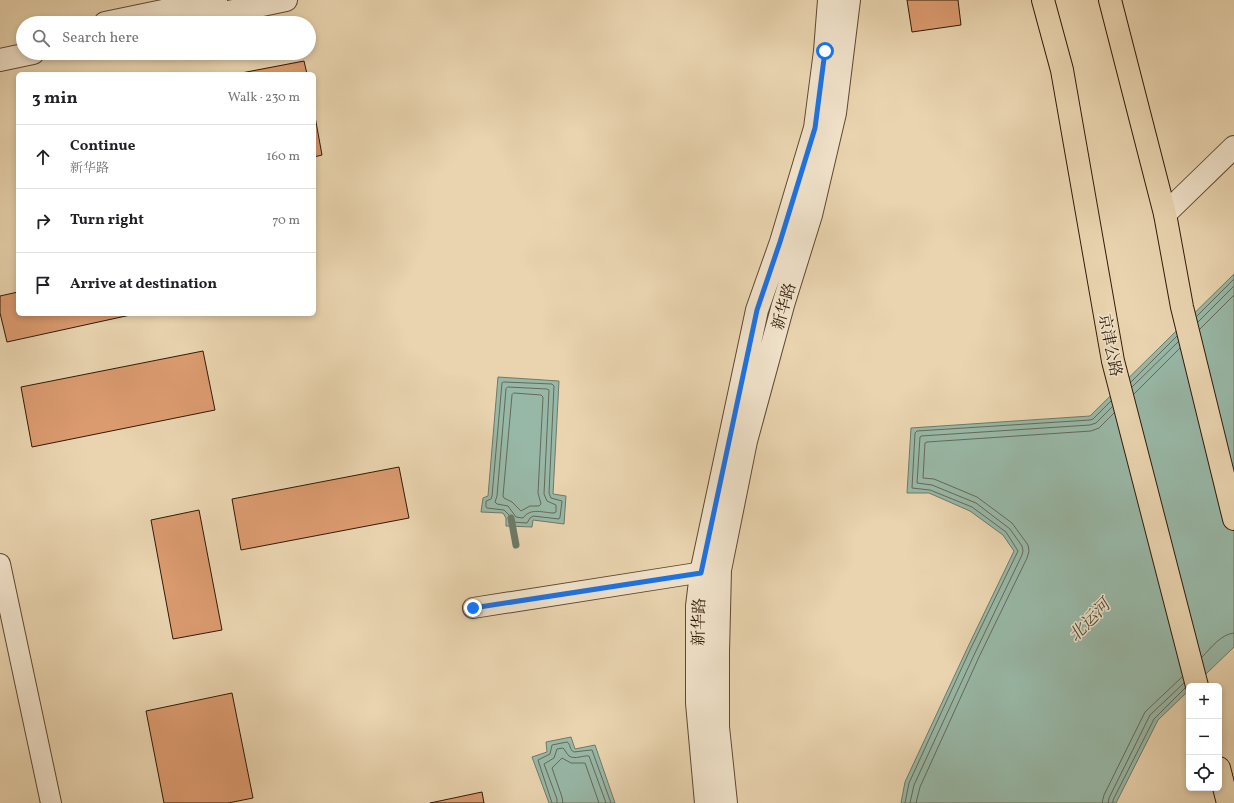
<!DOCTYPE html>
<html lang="en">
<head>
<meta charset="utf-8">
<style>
	:root { --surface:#fff; --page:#f6f6f6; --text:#202124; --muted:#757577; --line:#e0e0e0 }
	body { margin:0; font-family:Vollkorn,"Noto Serif SC",serif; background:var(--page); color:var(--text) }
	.controls { position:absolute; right:12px; bottom:12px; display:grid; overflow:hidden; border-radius:6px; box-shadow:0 2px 6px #0003 }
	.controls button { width:36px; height:36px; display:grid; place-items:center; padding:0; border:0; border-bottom:1px solid var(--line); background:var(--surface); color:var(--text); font:20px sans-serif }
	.stop { position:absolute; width:12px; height:12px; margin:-9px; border:3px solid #1a73e8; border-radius:50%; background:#fff }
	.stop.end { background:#1a73e8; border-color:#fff; box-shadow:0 1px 4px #0008 }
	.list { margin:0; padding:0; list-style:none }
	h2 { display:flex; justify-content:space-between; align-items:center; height:52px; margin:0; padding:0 16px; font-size:17px }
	h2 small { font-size:13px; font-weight:400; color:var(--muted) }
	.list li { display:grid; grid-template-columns:26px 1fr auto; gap:12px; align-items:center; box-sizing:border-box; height:64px; padding:0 16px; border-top:1px solid var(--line) }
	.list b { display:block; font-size:15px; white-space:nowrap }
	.list p { margin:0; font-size:13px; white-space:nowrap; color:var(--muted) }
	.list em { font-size:13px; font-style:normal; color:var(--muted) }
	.icon { flex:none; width:22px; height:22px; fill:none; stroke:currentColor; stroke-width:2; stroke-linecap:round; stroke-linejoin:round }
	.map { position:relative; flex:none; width:1234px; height:803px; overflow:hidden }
	.search { position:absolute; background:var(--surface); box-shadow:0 2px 6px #0003; left:16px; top:16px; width:300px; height:44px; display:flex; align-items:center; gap:10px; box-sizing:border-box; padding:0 14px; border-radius:22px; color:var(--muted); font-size:15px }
	.panel { position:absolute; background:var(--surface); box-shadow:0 2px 6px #0003; left:16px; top:72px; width:300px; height:244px; border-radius:6px }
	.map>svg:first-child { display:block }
	.water { fill:#98b8a7; stroke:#6e7967 }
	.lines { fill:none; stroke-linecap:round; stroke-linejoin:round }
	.shore { stroke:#646958; stroke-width:1 }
	.stream { stroke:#6e7967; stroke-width:7 }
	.building { fill:#db9b6f; stroke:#2f1a08 }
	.minor-casing { stroke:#5e4832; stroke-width:22 }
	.tertiary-casing { stroke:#5e4832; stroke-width:24 }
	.trunk-casing { stroke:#2f1a08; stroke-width:24 }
	.minor { stroke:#f1e3cb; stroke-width:20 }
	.tertiary { stroke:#f1e3cb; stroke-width:22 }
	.trunk { stroke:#e9d4af; stroke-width:22 }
	.route { stroke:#1a73e8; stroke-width:5 }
	.labels { text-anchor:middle; stroke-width:3; stroke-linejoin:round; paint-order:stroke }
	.street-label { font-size:16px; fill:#2f1a08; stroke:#f1e3cb }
	.water-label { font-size:17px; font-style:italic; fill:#4e4938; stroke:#f1e3cb }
</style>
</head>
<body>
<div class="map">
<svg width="1234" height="803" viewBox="0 0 1234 803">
	<rect width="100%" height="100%" fill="#e9d4af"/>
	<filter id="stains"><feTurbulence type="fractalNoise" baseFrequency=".005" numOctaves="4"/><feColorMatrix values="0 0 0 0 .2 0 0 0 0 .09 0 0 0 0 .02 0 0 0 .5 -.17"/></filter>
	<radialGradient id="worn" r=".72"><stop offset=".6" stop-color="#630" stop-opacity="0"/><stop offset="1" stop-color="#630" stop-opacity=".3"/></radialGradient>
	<path class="water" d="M1234,274V647L1158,720L1116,803H901L905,782L966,651L1014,551L1003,535L970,511L929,493H907L911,428L1090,416Z
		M498,377L559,381L553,494L566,496L564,524L533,520L532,527L506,526V518L503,513L481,512L483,498L488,496Z
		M571,737L575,749L595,745L615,803H549L532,757L547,752L546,742Z"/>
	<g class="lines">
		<path class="shore" d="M1197,316L1234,279
			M1198,322L1234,286
			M1200,329L1234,295
			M504,382L552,384L554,386L549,493L551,498L562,501L560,517L559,519L533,516L530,518L527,523L512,522L510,521V516L504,510L487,508L486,507V501L491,499L492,496L502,383Z
			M1131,382L1177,336
			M508,387L547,389L549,390L544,494L547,501L556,505V512L554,513C543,513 531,507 523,518L516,517L508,506L497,504L495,502L497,496L506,389Z
			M1132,387L1178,342
			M514,393L541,395L543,397L538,493L541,504L539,506H530L521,511L512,502L504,498L503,496L512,395Z
			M1134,394L1180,348
			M1202,657C1211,648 1221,634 1234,633
			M552,803L538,760L550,754L552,745L567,742C571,744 569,750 574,752L591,750H592L611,803
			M557,803V799L544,764L554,758L557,749L563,748C565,750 567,754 569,756C575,760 583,755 589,756L606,803
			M563,803L562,797L552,768L562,758L571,763H585L599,803
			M905,803L909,783L969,652L1018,551L1006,532L972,507L930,490L912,488L915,433L917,431L1090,420L1093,419L1111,401
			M910,803L914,785L974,655L1022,555L1023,551L1022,546L1010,529L976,503L932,485L917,483L920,437L921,436L1090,425L1096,423L1112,407
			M916,803L920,787L979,657L1027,558L1029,551L1028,545L1012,523L977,497L934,479L923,478L925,443L927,442L1091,431L1099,428L1114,413
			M1102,803L1104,795L1145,712L1182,677
			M1108,803L1109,798L1150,715L1184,683
			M1113,803V800L1154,719L1185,688"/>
		<path class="stream" d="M511,518L516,545"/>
	</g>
	<path class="building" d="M907,0H958L961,25L912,32Z
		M304,61L307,74H236Z
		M314,111L322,155L314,157Z
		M18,292V314H135L7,342L0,313V296Z
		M203,351L215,410L32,447L21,387Z
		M399,467L409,518L241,550L232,499Z
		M199,510L222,630L173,639L151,520Z
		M232,693L253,798L228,803H164L146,711Z
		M482,792L484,803H430Z"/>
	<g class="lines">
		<g class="minor-casing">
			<path id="minor" d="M0,564L51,803
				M473,608L716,570"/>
		</g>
		<g class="tertiary-casing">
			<path id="tertiary" d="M195,19L286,0
				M105,23L216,0
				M0,60L33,53
				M1165,214L1234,147
				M706,803L697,703V606L701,573L757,310L781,242L815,128L825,51L829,0
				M726,803L718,727V652L720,570L746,441L783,305L811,215L835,113L849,0"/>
		</g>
		<g class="trunk-casing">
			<path id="trunk" d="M1043,0L1062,70L1113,361L1197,686
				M1110,0L1165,214L1182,307L1234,519
				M1219,768L1228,803"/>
		</g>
		<use href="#minor" class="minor"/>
		<use href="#tertiary" class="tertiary"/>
		<use href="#trunk" class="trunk"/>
	</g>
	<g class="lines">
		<path class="route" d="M473,608L701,573L757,310L780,242L815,128L825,51"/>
	</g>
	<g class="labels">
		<g class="street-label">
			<text transform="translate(783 306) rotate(-74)" y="6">新华路</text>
			<text transform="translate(1111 345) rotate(79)" y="6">京津公路</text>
			<text transform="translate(698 622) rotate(-89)" y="6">新华路</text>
		</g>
		<g class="water-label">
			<text transform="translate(1089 620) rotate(-46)" y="6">北运河</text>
		</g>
	</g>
	<rect width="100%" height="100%" filter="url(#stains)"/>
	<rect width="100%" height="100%" fill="url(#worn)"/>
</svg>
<div class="controls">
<button>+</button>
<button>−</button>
<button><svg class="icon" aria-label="locate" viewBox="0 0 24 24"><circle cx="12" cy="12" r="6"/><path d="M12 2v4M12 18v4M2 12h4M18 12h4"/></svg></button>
</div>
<div class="stop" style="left:825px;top:51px"></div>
<div class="stop end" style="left:473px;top:608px"></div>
<div class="search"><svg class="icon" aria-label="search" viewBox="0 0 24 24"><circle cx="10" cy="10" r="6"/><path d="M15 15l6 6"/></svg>Search here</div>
<section class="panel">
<h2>3 min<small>Walk · 230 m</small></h2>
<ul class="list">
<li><svg class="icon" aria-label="ahead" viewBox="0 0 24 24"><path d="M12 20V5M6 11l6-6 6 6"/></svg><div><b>Continue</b><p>新华路</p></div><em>160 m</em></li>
<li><svg class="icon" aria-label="right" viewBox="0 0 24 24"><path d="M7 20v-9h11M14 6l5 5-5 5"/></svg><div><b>Turn right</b></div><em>70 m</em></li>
<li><svg class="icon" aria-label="arrive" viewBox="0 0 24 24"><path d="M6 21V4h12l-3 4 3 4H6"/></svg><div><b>Arrive at destination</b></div></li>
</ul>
</section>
</div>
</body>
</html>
